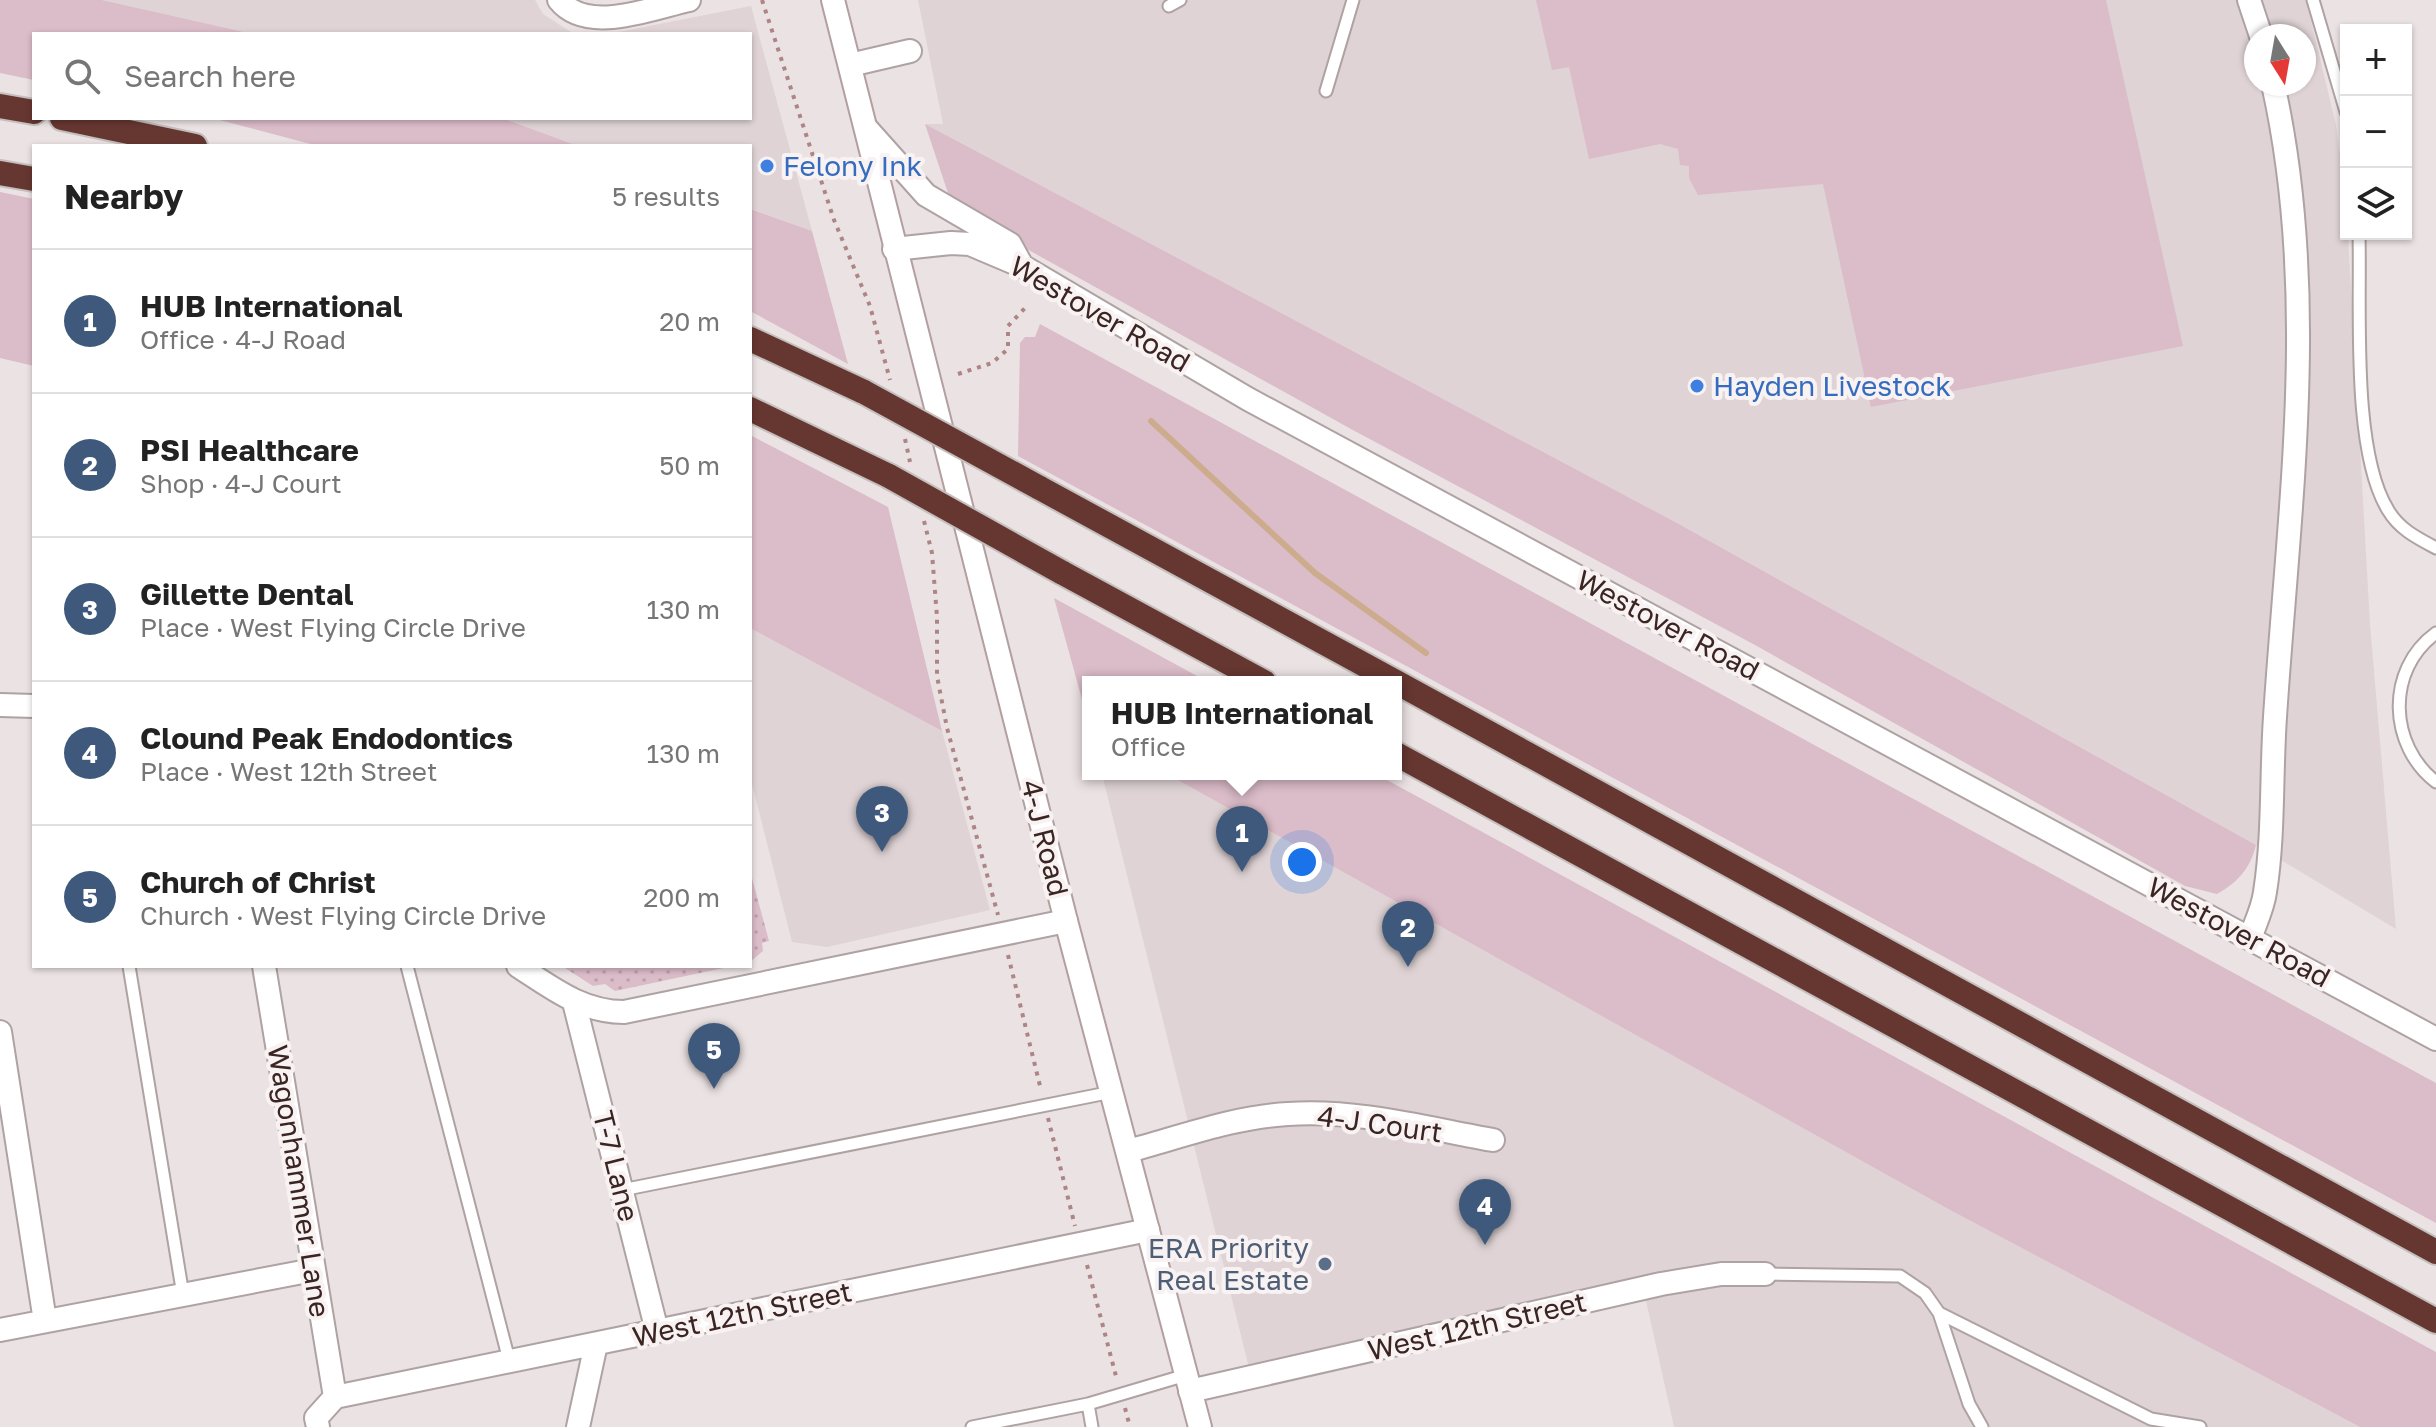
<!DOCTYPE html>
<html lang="en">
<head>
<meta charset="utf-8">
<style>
	:root { --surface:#fff; --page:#f6f6f6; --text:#222; --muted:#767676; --line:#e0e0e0; --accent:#3f597c }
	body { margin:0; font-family:"Golos Text",sans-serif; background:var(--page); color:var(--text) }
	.controls { position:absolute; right:24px; top:24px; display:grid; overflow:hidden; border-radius:0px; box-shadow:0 2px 6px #0004 }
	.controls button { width:72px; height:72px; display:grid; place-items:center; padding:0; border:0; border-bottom:2px solid var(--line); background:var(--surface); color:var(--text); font:40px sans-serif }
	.compass { position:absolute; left:2244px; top:24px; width:72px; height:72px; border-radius:50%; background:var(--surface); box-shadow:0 2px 6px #0004; rotate:169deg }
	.you { position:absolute; left:1302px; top:862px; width:28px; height:28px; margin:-20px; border:6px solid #fff; border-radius:50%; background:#1a73e8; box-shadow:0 0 0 12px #1a73e833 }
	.badge { display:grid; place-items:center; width:52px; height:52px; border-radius:50%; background:var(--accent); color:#fff; font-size:26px; font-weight:700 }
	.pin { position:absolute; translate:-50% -66px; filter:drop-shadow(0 2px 4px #0008) }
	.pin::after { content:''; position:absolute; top:42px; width:28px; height:24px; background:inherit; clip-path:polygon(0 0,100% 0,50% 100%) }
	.popup { position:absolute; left:1082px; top:676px; width:320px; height:104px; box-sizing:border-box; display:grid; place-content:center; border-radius:0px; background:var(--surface); filter:drop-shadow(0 2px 6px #0005); font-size:26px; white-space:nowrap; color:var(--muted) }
	.popup b { font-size:30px; color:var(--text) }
	.popup::after { content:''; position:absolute; left:50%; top:100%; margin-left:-16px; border:16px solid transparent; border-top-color:var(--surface) }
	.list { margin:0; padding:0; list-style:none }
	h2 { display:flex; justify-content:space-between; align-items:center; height:104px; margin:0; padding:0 32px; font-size:34px }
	h2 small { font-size:26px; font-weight:400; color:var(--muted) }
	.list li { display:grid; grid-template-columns:52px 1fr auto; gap:24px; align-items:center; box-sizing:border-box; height:144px; padding:0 32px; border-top:2px solid var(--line) }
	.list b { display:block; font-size:30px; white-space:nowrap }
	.list p { margin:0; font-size:26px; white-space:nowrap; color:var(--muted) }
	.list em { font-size:26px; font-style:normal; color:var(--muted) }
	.icon { flex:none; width:44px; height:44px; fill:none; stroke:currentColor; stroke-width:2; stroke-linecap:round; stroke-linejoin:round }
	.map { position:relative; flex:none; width:2436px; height:1427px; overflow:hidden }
	.search { position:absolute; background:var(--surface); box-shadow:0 2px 6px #0004; left:32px; top:32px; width:720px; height:88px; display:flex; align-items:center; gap:20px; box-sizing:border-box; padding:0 28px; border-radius:0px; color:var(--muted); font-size:30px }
	.panel { position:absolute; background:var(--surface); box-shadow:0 2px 6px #0004; left:32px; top:144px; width:720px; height:824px; border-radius:0px }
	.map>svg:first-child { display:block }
	.built { fill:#dfd3d5; fill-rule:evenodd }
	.green { fill:#dbbcc9 }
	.park { fill:url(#park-dots) }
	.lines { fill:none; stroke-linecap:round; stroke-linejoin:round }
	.stream { stroke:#cdac8e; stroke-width:6 }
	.service-casing { stroke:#afa2a2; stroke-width:15 }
	.minor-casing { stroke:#afa2a2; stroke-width:26 }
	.tertiary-casing { stroke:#afa2a2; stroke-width:26 }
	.secondary-casing { stroke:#b39f9f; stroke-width:26 }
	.motorway-casing { stroke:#c4bebd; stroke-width:28 }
	.path { stroke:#ad8585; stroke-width:4; stroke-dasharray:4 6; stroke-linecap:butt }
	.service { stroke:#fff; stroke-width:11 }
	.minor { stroke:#fff; stroke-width:22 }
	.tertiary { stroke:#fff; stroke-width:22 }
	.secondary { stroke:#fff; stroke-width:22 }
	.motorway { stroke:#663731; stroke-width:24 }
	.motorway-bridge-casing { stroke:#c4bebd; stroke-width:28; stroke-linecap:butt }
	.motorway-bridge { stroke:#663731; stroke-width:24 }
	.shop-dot { fill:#3f7fe0; stroke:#f8f2f3; stroke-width:3 }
	.service-dot { fill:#5c6f8a; stroke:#f8f2f3; stroke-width:3 }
	.labels { text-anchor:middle; stroke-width:8; stroke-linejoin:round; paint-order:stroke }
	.shop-label { font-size:28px; fill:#366cbe; stroke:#f8f2f3; text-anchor:start }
	.street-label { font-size:28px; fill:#3b2523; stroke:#f8f2f3 }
	.service-label { font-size:28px; fill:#4e5e75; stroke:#f8f2f3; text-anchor:end }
</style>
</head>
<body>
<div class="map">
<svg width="2436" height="1427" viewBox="0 0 2436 1427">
	<defs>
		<pattern id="park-dots" width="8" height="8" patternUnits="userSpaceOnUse" patternTransform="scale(2)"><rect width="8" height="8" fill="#dbbcc9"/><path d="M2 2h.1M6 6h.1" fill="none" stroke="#bda1ac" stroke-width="1.8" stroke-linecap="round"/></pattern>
	</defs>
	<rect width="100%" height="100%" fill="#ebe2e3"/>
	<path class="built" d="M102,0H535L543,14L574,34H253Z
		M918,0H2306L2336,125L2346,201L2370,624L2396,929L2256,845L1677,523L925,124H943ZM2256,36H2304V84H2256Z
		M751,6L812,231L750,209V146H578L502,118H750V34H608Z
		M750,628L942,731L990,910L827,947L792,942L750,776Z
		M1102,774H1167L1950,1210L2360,1427H1674L1641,1278L1249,1368Z"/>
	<path class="green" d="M0,0H102L253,34H34V80L0,73Z
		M1536,0H2106L2183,346L1871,407L1823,184L1698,195L1689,178V166L1680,165L1678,149L1660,144L1589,159L1569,67L1552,70Z
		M212,118H502L578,146H318Z
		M925,124L1677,523L2256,845C2250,869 2238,882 2217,894L2185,886L1755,645L1351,429L953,208Z
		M0,192L34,199V366L0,358Z
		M750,209L812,231L848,364L750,311Z
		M1040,324L2436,1083V1223L1018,456L1020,343L1025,337H1035Z
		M750,435L888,507L942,731L750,628Z
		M1054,598L1208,682H1088V721Z
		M1167,774H1376L2436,1352V1427H2360L1950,1210Z"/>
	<path class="park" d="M750,871L769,941L762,943L763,951L750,962Z
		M562,966H733L615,991L605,984L593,986Z"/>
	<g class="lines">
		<path class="stream" d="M1151,421L1315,573L1426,653"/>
		<g class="service-casing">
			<path id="service" d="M2313,0L2346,112
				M1169,6L1180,0
				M1326,91L1353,0
				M2359,234C2361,306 2351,450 2388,510C2399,529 2417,538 2436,548
				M2436,633C2385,670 2389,746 2436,782
				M129,966L183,1295
				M407,966L509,1360
				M622,1190L1112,1092
				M1765,1274L1900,1276L1925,1293L1939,1313L1969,1404L1982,1427
				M1939,1313L2151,1419L2200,1427
				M1088,1404L1092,1427
				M972,1427L1088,1404L1186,1375"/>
		</g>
		<g class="minor-casing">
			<path id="minor" d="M559,0C587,35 652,8 689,0
				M2249,0L2261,36
				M850,65L910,51
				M0,705L34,706
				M2250,938C2255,924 2263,908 2265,892C2274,835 2271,775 2275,717C2289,505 2320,294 2273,84
				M264,966L335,1397
				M518,966C552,988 582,1012 624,1012L1066,921
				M574,1002L657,1331
				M0,1032L45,1321
				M1128,1151C1181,1137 1233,1117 1288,1114C1356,1109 1426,1128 1493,1140
				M0,1330L313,1270
				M1190,1391L1661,1284L1721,1274H1765
				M335,1397L1148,1230
				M318,1427L316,1418L335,1397
				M578,1427L596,1344"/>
		</g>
		<g class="tertiary-casing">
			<path id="tertiary" d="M867,129L926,195L1010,244L1022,266
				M894,249L951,243L970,244L1022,266L1248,399L2436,1039"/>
		</g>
		<g class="secondary-casing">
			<path id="secondary" d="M833,0L1066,921L1200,1427"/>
		</g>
		<g class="motorway-casing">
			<path id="motorway" d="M0,106L34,112
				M62,118L195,146
				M0,173L34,179
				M750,339L864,392
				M750,409L889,476
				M1038,487L1396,682
				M1061,572L1264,682
				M1396,682L2436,1252
				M1396,754L2436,1321"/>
		</g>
		<path class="path" d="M762,0L834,220L870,306L890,380
			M958,374L992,363L1008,349V326L1025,308
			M905,439L910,462
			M924,521L932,553L937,617V676L947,728L998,915
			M1008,955L1041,1090
			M1048,1118L1075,1226
			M1087,1265L1117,1380
			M1125,1408L1130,1427"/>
		<use href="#service" class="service"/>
		<use href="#minor" class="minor"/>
		<use href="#tertiary" class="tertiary"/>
		<use href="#secondary" class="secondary"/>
		<use href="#motorway" class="motorway"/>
		<g class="motorway-bridge-casing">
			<path id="motorway-bridge" d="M864,392L1038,487
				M889,476L1061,572"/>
		</g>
		<use href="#motorway-bridge" class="motorway-bridge"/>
	</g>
	<g class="shop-dot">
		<circle cx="767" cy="166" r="8"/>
		<circle cx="1697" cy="386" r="8"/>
	</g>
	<circle class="service-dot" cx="1325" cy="1264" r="8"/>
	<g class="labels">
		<g class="shop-label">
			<text x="783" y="176">Felony Ink</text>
			<text x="1713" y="396">Hayden Livestock</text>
		</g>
		<g class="street-label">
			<text transform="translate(1100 314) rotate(30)" y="10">Westover Road</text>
			<text transform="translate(1668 625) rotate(28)" y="10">Westover Road</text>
			<text transform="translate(1045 838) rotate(76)" y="10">4-J Road</text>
			<text transform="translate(2239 932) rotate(28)" y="10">Westover Road</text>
			<text transform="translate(1380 1124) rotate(8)" y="10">4-J Court</text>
			<text transform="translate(616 1166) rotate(76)" y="10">T-7 Lane</text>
			<text transform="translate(299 1181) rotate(81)" y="10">Wagonhammer Lane</text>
			<text transform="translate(742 1314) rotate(-12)" y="10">West 12th Street</text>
			<text transform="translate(1477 1326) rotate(-13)" y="10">West 12th Street</text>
		</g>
		<g class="service-label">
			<text x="1309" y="1258">ERA Priority<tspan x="1309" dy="32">Real Estate</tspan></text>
		</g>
	</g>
</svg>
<div class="controls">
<button>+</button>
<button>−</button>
<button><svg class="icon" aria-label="layers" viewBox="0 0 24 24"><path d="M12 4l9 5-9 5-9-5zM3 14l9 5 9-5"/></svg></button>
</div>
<svg class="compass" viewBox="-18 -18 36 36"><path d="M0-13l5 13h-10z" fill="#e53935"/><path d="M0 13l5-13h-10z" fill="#767676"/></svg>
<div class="you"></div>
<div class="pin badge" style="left:1242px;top:872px">1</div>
<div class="popup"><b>HUB International</b>Office</div>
<div class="pin badge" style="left:1408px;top:967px">2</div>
<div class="pin badge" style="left:882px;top:852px">3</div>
<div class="pin badge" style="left:1485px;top:1245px">4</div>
<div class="pin badge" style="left:714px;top:1089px">5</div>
<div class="search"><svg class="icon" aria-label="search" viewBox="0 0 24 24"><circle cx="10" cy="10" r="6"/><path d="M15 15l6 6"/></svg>Search here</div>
<section class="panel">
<h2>Nearby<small>5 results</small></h2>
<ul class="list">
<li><span class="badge">1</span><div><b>HUB International</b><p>Office · 4-J Road</p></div><em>20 m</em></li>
<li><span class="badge">2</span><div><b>PSI Healthcare</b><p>Shop · 4-J Court</p></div><em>50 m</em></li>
<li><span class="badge">3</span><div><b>Gillette Dental</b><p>Place · West Flying Circle Drive</p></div><em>130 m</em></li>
<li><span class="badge">4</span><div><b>Clound Peak Endodontics</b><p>Place · West 12th Street</p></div><em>130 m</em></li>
<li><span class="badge">5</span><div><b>Church of Christ</b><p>Church · West Flying Circle Drive</p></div><em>200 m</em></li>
</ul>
</section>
</div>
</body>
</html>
